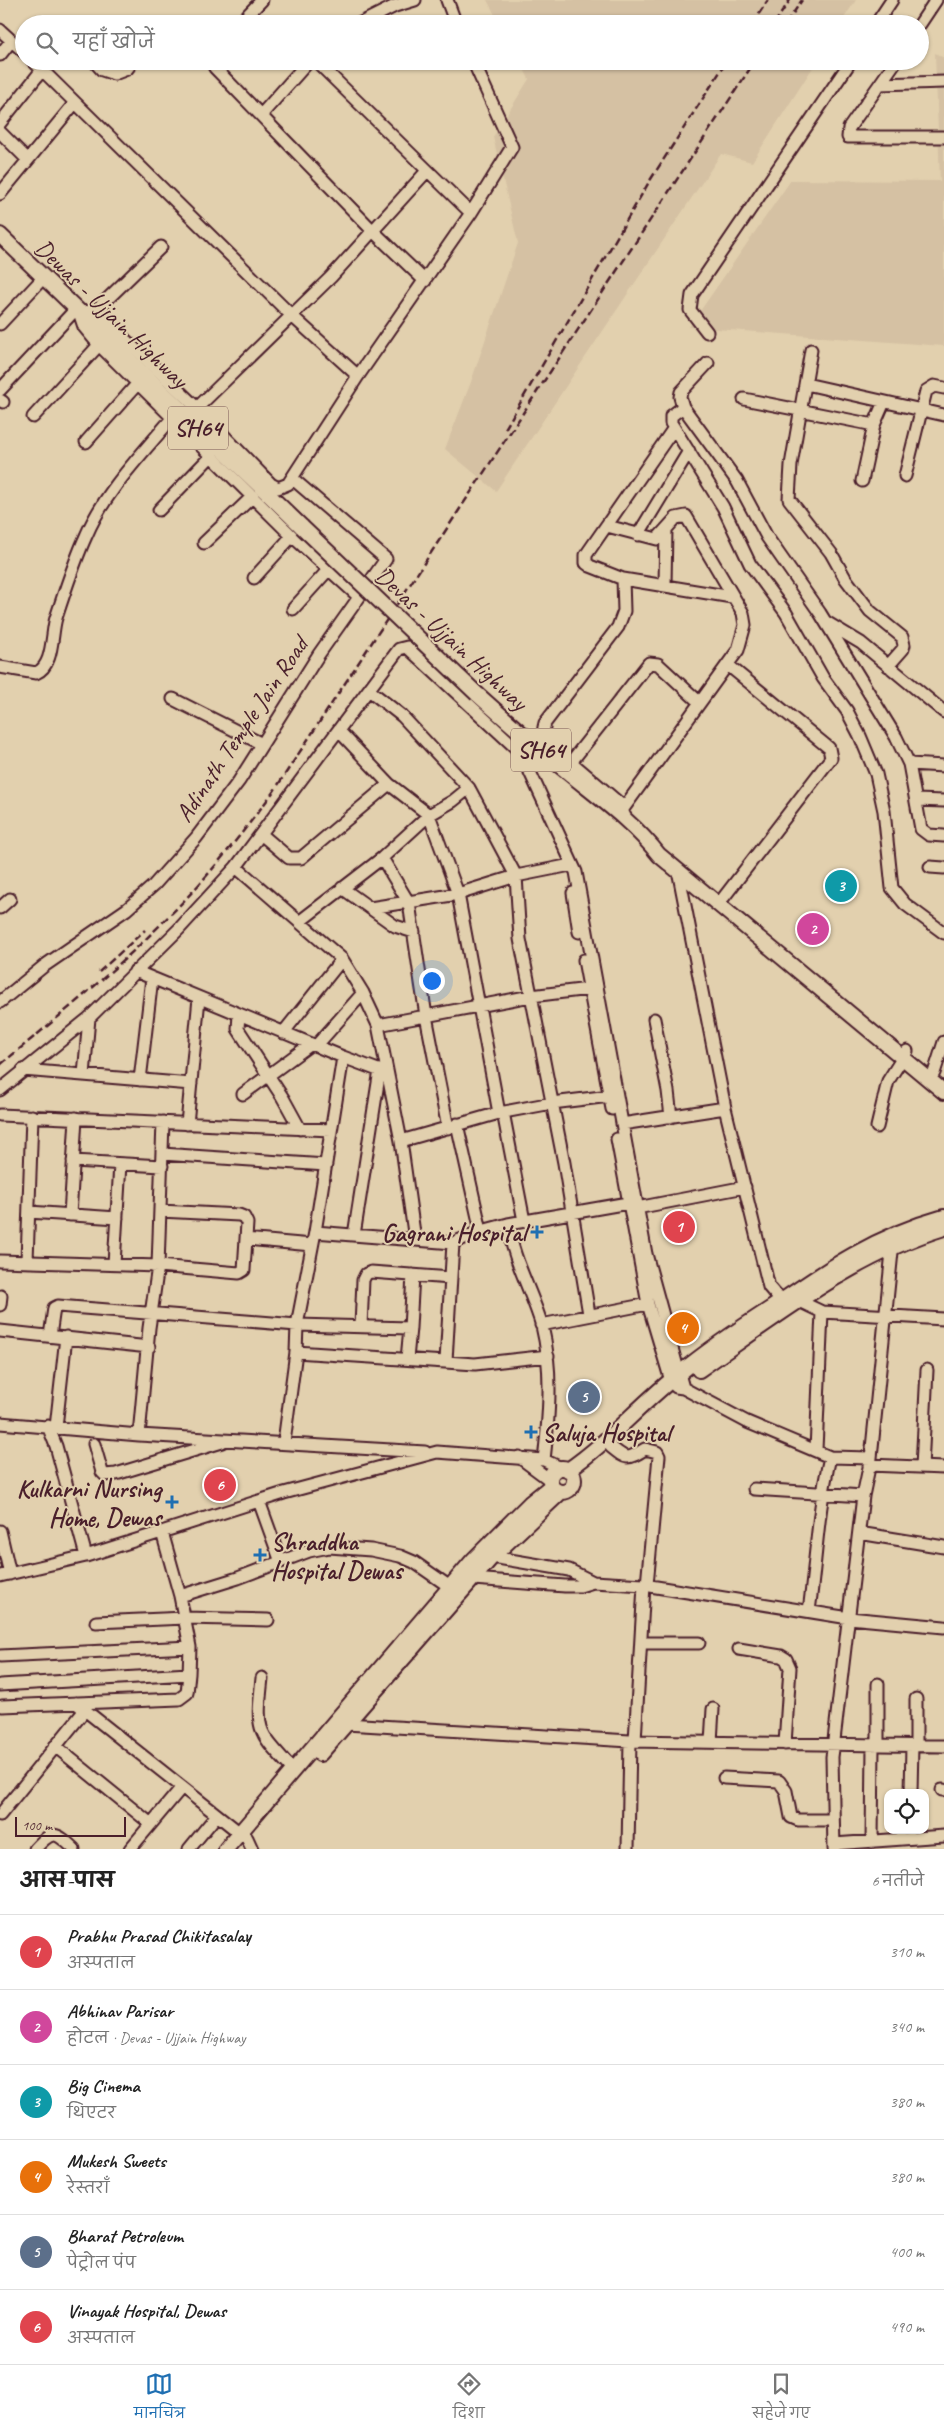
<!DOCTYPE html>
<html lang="hi">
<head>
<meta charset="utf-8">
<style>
	:root { --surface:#fff; --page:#f6f6f6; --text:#222; --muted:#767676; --line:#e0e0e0; --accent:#1f6fb2 }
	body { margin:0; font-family:Caveat,"Playpen Sans Deva",sans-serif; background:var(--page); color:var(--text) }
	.controls { position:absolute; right:15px; bottom:15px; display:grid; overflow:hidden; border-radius:10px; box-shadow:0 1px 4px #0004 }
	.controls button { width:45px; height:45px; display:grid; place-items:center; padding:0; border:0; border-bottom:1px solid var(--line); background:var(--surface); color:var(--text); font:25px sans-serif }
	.scale { position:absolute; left:15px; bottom:12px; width:111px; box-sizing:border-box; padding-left:5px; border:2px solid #4a1f2b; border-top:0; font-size:14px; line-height:18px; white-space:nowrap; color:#4a1f2b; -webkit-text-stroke:4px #e2d0ae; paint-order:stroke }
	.you { position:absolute; left:431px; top:980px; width:18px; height:18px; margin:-12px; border:4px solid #fff; border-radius:50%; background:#1a73e8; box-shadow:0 0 0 8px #1a73e833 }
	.badge { display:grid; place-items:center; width:32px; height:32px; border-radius:50%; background:var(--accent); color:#fff; font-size:16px; font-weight:700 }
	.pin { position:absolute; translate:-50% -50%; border:2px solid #fff; box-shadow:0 1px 5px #0006 }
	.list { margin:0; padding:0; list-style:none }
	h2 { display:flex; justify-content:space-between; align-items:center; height:65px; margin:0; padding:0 20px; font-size:21px }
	h2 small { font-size:16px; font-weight:400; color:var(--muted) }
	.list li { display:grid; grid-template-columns:32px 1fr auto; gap:15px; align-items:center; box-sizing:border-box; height:75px; padding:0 20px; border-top:1px solid var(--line) }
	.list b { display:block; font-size:19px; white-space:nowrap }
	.list p { margin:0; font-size:16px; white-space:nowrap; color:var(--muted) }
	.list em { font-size:16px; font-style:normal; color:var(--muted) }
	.icon { flex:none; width:28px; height:28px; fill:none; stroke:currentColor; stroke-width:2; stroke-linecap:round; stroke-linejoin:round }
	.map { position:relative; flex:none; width:944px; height:1849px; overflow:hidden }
	.search { position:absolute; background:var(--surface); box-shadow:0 1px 4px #0004; left:15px; right:15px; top:15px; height:55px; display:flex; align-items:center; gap:12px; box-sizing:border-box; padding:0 18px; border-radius:28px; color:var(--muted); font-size:19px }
	.sheet { height:515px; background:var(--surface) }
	nav { display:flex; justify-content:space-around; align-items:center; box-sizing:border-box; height:70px; border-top:1px solid var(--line); background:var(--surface); font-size:14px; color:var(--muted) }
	nav a { display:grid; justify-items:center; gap:2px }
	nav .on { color:var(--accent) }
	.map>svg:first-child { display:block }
	.built { fill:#d5c1a3 }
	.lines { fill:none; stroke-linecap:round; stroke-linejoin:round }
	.minor-casing { stroke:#4a1f2b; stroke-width:15 }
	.major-casing { stroke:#4a1f2b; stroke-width:18 }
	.minor { stroke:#e2d0ae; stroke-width:11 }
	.major { stroke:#e2d0ae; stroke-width:14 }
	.rail { stroke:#4a1f2b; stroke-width:2.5; stroke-dasharray:8 4; stroke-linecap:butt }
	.major-bridge-casing { stroke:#4a1f2b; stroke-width:18; stroke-linecap:butt }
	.major-bridge { stroke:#e2d0ae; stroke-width:14 }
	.poi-dot { fill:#1f6fb2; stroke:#e2d0ae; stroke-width:2 }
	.labels { text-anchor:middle; stroke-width:4; stroke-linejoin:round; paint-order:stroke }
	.shield { fill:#e2d0ae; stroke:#785452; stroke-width:1 }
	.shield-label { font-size:24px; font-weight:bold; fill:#4a1f2b }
	.street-label { font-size:25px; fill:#4a1f2b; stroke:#e2d0ae }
	.poi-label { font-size:25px; font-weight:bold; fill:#4a1f2b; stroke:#e2d0ae; text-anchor:end }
</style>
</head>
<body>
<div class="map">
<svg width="944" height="1849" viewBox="0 0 944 1849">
	<rect width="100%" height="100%" fill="#e2d0ae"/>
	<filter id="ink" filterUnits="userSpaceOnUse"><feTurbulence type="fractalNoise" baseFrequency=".02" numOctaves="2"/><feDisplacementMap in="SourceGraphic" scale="10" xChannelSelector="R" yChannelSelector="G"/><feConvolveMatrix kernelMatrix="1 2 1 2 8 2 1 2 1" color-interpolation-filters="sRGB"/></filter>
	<g filter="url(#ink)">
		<path class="built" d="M487,0H856L840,24H500Z
			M935,53L944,58V346L689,327L791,180L940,181Z
			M520,61H817L752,162L721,154L496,491L445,449L471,382L518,243L493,137L529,79Z"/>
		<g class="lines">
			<g class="minor-casing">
				<path id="minor" d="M447,0L456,24
					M239,24L262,0
					M359,24L395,6L415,0
					M876,24L892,0
					M920,24L936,0
					M0,30L24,52
					M0,55L11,41
					M33,61L291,315L358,376
					M94,61L102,70L114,74L127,69L133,61
					M211,61L215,68L373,231L425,281
					M316,61L471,213
					M896,61L849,128L848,137H944
					M880,84L944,82
					M261,115L309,61
					M0,123L42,70
					M0,132L28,160
					M0,194L74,104
					M95,311L161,247
					M0,324L43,278
					M707,332L690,310L692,295L851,61
					M811,350L791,465L789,499L831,553L845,578L870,611L902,637L904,645L903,649L888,666
					M708,363L681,392L680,397L683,407L737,481L767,537L820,613L896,737L909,764L921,829L929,835L944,836
					M806,384L944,415
					M0,390L76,309
					M744,399L874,425L884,402
					M0,400L3,402
					M683,407L671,416V423L723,507L750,564L786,613L823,678L847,711L860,736L876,774L884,811L892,888L905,904L944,933
					M197,408L331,277L427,171
					M33,417L99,345
					M86,442L139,382
					M905,476L926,391L934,386L944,388
					M862,481L874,425
					M159,510L212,455
					M607,526L657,539L676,518L686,516L743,613L745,625L738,650L623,809
					M638,535L689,451
					M204,543L253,496
					M254,578L292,536
					M623,579L732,597
					M665,585L666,529
					M358,596L292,536L99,345L84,327L79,312L95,311L197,408L271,484L278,488L288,484L358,376L471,213L512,147L473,61
					M293,609L329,569
					M826,622L861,643L944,712
					M0,667L36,673C54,666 51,634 56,618C65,591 74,562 86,536C105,491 142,454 173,417
					M369,690L402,716L469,788L516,876L520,939L564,1163L589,1314
					M173,699L262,744
					M339,731L389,784L429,815L458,894L499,1113
					M571,762L649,663L658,664L699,702
					M909,764L944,766
					M916,800L944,801
					M626,819L619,803L551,745C543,737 542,733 545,723L618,627L624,611L623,579L590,566L586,563V555L674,428
					M261,834L289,858H301L389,784
					M382,858L409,903L426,1016L448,1128
					M236,867L342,959L363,993L378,1025L401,1141L415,1240
					M930,867L944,868
					M678,870L725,1108L769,1287L781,1301
					M342,888L395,926L414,932
					M573,893L579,932
					M724,897L831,758L829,748L728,665
					M0,908L10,899
					M370,908L458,894L516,876L571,865
					M299,922L382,858L429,815L453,801L469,788
					M584,960L612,1109
					M135,971L343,1057L386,1073
					M0,1002L44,966L127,909L154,885L196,838L239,781L319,654L386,559L293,479
					M239,1014L238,1029L283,1098L300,1129
					M654,1019L668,1091L671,1117
					M378,1025L531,996L589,989
					M283,1033L342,959
					M316,1046L363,993
					M23,1070L191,1084
					M934,1073L944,1042
					M84,1075L89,1018
					M140,1080L152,978
					M0,1090L89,1018L179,929L236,867L399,649L407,647L516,748L524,759L576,872L646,1254L683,1388
					M243,1094L311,1044
					M503,1112L524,1221
					M0,1115L331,1130
					M187,1124L199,998
					M457,1124L481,1231
					M622,1124L725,1108
					M877,1127L888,1081L907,1051
					M617,1139L648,1304L671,1381L676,1387L683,1388L747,1422L830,1457L871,1458
					M401,1141L499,1113L552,1103L610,1096
					M162,1154L326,1165
					M73,1161L162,1166
					M637,1208L745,1187
					M29,1212L117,1218
					M70,1215L76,1118
					M508,1224C513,1261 532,1291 542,1326C553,1370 549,1416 544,1460
					M315,1232L453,1243L478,1232L508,1224L628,1203
					M354,1235L380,1070
					M246,1239L312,1245
					M0,1261L158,1266L239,1273L244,1270L247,1223L244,1217L239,1215L160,1211
					M27,1261L32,1116
					M114,1264L120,1164
					M799,1301L822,1312L944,1319
					M0,1305L1,1296
					M541,1325L648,1304
					M361,1326L363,1280L366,1274L371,1272L451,1278
					M410,1328L413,1275
					M0,1331L149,1347
					M50,1336L54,1308L58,1306L297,1325L410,1328L407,1359
					M296,1352L475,1364L548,1356
					M446,1361L453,1243
					M0,1423L139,1435L425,1452
					M48,1426L56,1446L86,1556
					M56,1427L66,1337
					M139,1435L149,1328L158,1266L163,1122
					M284,1442L296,1352L297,1325L315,1232L343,1057
					M94,1444L102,1472L105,1475L116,1474L222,1442
					M611,1447C627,1460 627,1460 645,1449L657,1452L659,1456L647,1585
					M816,1450L822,1312
					M519,1457L550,1480
					M869,1465L944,1468
					M922,1467L927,1370
					M754,1489L863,1496
					M259,1501L281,1562
					M0,1531L10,1574
					M859,1533L944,1547
					M492,1557L569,1570L593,1582
					M0,1576L86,1556L284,1493L437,1452L544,1460L561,1468
					M473,1579L565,1586H580L593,1582L644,1585L849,1618L944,1627
					M180,1596L238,1578L309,1551L329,1547L371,1550L400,1556L414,1562L450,1587
					M809,1611C816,1560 818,1508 830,1457
					M96,1622L185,1618L268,1620
					M641,1643H699
					M739,1649L781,1656L786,1659L790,1668L785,1744
					M0,1656L190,1647L180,1596L162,1532
					M262,1678C256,1733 257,1730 293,1770
					M878,1684V1745
					M0,1685L189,1674L190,1647
					M916,1699V1745
					M76,1703L240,1833
					M2,1706L179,1699L187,1693L189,1674
					M346,1724L630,1741L944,1746
					M635,1741L644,1585
					M711,1742L713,1709
					M55,1746L151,1824
					M724,1778L779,1781L786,1791L791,1817L798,1820H832
					M942,1790H944
					M911,1793L912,1745
					M0,1815L85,1710
					M247,1838L252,1849
					M872,1842L873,1745
					M834,1844L944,1836
					M35,1849C53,1829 56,1832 74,1849
					M130,1849L182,1787
					M189,1849L217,1815
					M628,1849L630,1741
					M834,1849L832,1757L863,1496L871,1458L893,1242"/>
			</g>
			<g class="major-casing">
				<path id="major" d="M0,235L302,527
					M477,694C507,721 538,748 570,774C602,800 634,823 659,855L944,1092
					M699,1370C777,1316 853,1256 944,1228
					M550 1480a12 12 0 1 1 24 0a12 12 0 1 1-24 0Z
					M568,1470C609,1442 641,1403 680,1373C708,1350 739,1329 770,1309C827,1269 876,1236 944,1217
					M320,1754L492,1557L561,1492
					M226,1849L473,1560L530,1503L551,1486"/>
			</g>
			<use href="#minor" class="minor"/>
			<use href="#major" class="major"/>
			<path class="rail" d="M752,24L768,0
				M774,24L790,0
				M786,24L802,0
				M505,429L649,182L727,61
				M99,972L145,930
				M0,1065C57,1018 114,972 166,919C206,880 240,836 274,791L755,61"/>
			<g class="major-bridge-casing">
				<path id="major-bridge" d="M302,527L477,694"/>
			</g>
			<use href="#major-bridge" class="major-bridge"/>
		</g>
	</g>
	<g class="poi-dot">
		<path d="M534.5 1224.5h5v5h5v5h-5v5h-5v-5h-5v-5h5z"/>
		<path d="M528.5 1424.5h5v5h5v5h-5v5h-5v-5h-5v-5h5z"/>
		<path d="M169.5 1494.5h5v5h5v5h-5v5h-5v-5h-5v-5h5z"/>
		<path d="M257.5 1547.5h5v5h5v5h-5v5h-5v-5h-5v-5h5z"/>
	</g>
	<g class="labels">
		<g class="shield">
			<rect x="168" y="406.5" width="60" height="43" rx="4"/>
			<rect x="511" y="728.5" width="60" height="43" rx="4"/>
		</g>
		<g class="shield-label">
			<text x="198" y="436">SH64</text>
			<text x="541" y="758">SH64</text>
		</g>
		<g class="street-label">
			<text transform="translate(112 313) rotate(44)" y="9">Dewas - Ujjain Highway</text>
			<text transform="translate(452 638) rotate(43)" y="9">Devas - Ujjain Highway</text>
			<text transform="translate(241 729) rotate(-56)" y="9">Adinath Temple Jain Road</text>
		</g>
		<g class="poi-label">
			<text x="526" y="1241">Gagrani Hospital</text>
			<text x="542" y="1441" text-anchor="start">Saluja Hospital</text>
			<text x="161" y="1497">Kulkarni Nursing<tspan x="161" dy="29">Home, Dewas</tspan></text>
			<text x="271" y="1550" text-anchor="start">Shraddha<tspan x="271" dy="29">Hospital Dewas</tspan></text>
		</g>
	</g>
</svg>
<div class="controls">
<button><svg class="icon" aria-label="locate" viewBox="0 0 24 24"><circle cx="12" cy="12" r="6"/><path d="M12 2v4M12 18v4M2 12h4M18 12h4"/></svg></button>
</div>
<div class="scale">100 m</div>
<div class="you"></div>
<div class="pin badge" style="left:679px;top:1227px;background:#e0444e">1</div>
<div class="pin badge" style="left:813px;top:929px;background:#d1479c">2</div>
<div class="pin badge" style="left:841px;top:886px;background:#0f9aa8">3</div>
<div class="pin badge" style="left:683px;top:1328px;background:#e8710a">4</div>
<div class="pin badge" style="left:584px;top:1397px;background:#5c6f8a">5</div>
<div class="pin badge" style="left:220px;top:1485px;background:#e0444e">6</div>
<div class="search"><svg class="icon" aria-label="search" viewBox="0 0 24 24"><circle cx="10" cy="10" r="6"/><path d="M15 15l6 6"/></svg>यहाँ खोजें</div>
</div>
<section class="sheet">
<h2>आस-पास<small>6 नतीजे</small></h2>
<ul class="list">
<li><span class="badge" style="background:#e0444e">1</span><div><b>Prabhu Prasad Chikitasalay</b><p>अस्पताल</p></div><em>310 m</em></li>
<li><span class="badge" style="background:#d1479c">2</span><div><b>Abhinav Parisar</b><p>होटल · Devas - Ujjain Highway</p></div><em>340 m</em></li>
<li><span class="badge" style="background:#0f9aa8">3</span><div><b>Big Cinema</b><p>थिएटर</p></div><em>380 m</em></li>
<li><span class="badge" style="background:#e8710a">4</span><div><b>Mukesh Sweets</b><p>रेस्तराँ</p></div><em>380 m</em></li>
<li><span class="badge" style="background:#5c6f8a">5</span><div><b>Bharat Petroleum</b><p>पेट्रोल पंप</p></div><em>400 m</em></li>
<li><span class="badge" style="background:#e0444e">6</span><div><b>Vinayak Hospital, Dewas</b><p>अस्पताल</p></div><em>490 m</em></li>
</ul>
</section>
<nav>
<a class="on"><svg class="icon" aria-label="map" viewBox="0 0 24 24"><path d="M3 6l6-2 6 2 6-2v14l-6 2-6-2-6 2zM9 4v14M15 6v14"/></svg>मानचित्र</a>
<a><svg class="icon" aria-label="directions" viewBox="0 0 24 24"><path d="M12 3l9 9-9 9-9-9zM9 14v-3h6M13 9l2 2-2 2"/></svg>दिशा</a>
<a><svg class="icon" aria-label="saved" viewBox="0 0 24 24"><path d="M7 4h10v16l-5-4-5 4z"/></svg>सहेजे गए</a>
</nav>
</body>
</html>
